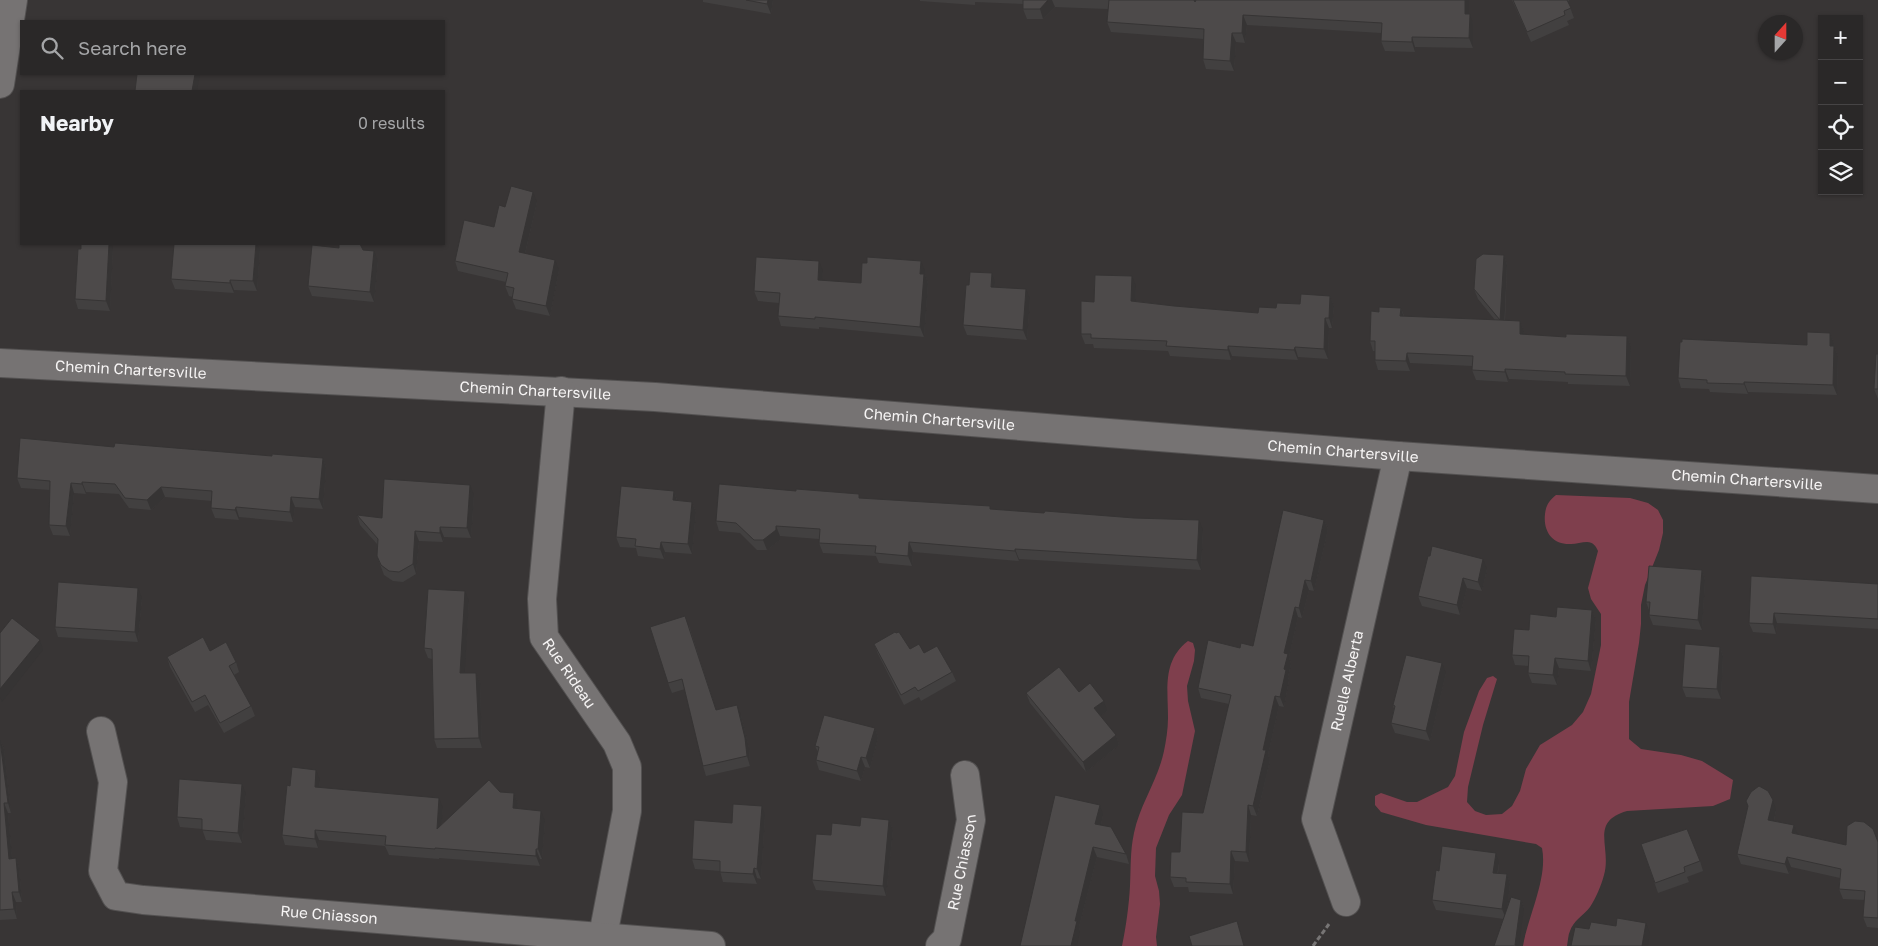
<!DOCTYPE html>
<html lang="en">
<head>
<meta charset="utf-8">
<style>
	:root { --surface:#2a2828; --page:#363434; --text:#f1f3f6; --muted:#a5a6a8; --line:#464445 }
	body { margin:0; font-family:"Golos Text",sans-serif; background:var(--page); color:var(--text) }
	.controls { position:absolute; right:15px; top:15px; display:grid; overflow:hidden; border-radius:0px; box-shadow:0 1px 4px #0004 }
	.controls button { width:45px; height:45px; display:grid; place-items:center; padding:0; border:0; border-bottom:1px solid var(--line); background:var(--surface); color:var(--text); font:25px sans-serif }
	.compass { position:absolute; left:1758px; top:15px; width:45px; height:45px; border-radius:50%; background:var(--surface); box-shadow:0 1px 4px #0004; rotate:21deg }
	.list { margin:0; padding:0; list-style:none }
	h2 { display:flex; justify-content:space-between; align-items:center; height:65px; margin:0; padding:0 20px; font-size:21px }
	h2 small { font-size:16px; font-weight:400; color:var(--muted) }
	.icon { flex:none; width:28px; height:28px; fill:none; stroke:currentColor; stroke-width:2; stroke-linecap:round; stroke-linejoin:round }
	.map { position:relative; flex:none; width:1878px; height:946px; overflow:hidden }
	.search { position:absolute; background:var(--surface); box-shadow:0 1px 4px #0004; left:20px; top:20px; width:425px; height:55px; display:flex; align-items:center; gap:12px; box-sizing:border-box; padding:0 18px; border-radius:0px; color:var(--muted); font-size:19px }
	.panel { position:absolute; background:var(--surface); box-shadow:0 1px 4px #0004; left:20px; top:90px; width:425px; height:155px; border-radius:0px }
	.map>svg:first-child { display:block }
	.green { fill:#7f3f4d }
	.lines { fill:none; stroke-linecap:round; stroke-linejoin:round }
	.minor-casing { stroke:#535151; stroke-width:30 }
	.path { stroke:#777575; stroke-width:3; stroke-dasharray:5 2.5; stroke-linecap:butt }
	.minor { stroke:#767373; stroke-width:28 }
	.wall { fill:#424040 }
	.shaded-wall { fill:#363434 }
	.building { fill:#4d4a4a; stroke:#363434 }
	.labels { text-anchor:middle; stroke-width:4.5; stroke-linejoin:round; paint-order:stroke }
	.street-label { font-size:15px; fill:#f6f4f4; stroke:#1e1d1d }
</style>
</head>
<body>
<div class="map">
<svg width="1878" height="946" viewBox="0 0 1878 946">
	<rect width="100%" height="100%" fill="#383535"/>
	<path class="green" d="M1556,495L1630,498L1648,503L1658,510L1663,520V533L1659,550L1645,585L1641,605V624L1639,643L1629,702V739L1641,749L1681,755L1702,761L1733,780L1730,799L1713,806L1627,811C1589,822 1612,847 1604,875C1601,886 1596,898 1590,907C1584,915 1573,921 1570,931C1568,935 1568,941 1567,946H1523C1528,916 1548,878 1542,848L1536,844L1426,825L1381,812L1375,805V796L1381,793L1407,802H1417L1448,787L1455,776L1464,732L1479,691L1487,678L1493,676L1497,679L1483,725L1468,787L1467,802L1475,811L1486,815L1502,814L1512,806L1520,791L1526,769L1540,745L1572,725L1583,712L1591,694L1601,645V614L1591,599L1588,588L1598,551C1596,546 1593,542 1587,542C1582,542 1576,544 1571,544C1553,545 1543,532 1545,514C1546,505 1549,501 1556,495Z
		M1188,641L1193,643L1195,650L1194,661L1187,686L1188,701L1195,731L1182,795L1169,815L1156,848L1155,876L1159,891L1160,904L1156,937L1157,946H1122C1126,927 1129,905 1130,886C1131,868 1130,851 1134,833C1140,804 1158,780 1164,751C1166,741 1168,729 1168,718C1168,689 1162,661 1188,641Z"/>
	<g class="lines">
		<g class="minor-casing">
			<g id="minor">
				<path d="M0,84L13,0"/>
				<path id="s1" d="M0,363L655,397L1398,456L1878,489"/>
				<path id="s2" d="M561,391L542,599L544,637L617,743L627,767V811L601,946"/>
				<path id="s3" d="M101,731L113,782L103,871L116,896L143,900L711,946"/>
				<path id="s4" d="M1346,902L1316,819L1398,456"/>
				<path id="s5" d="M940,946L947,939L971,820L965,775"/>
			</g>
		</g>
		<path class="path" d="M1313,946L1329,924"/>
		<use href="#minor" class="minor"/>
	</g>
	<path class="wall" d="M703,0H773L771,14L703,2Z
		M920,0H1194L1195,2L1196,0H1469V14L1473,24V48L1415,47V52L1385,51L1381,41V33L1247,25L1245,43L1236,42L1234,71L1206,69L1203,59L1204,39L1111,32L1107,22L1108,9L1055,7L1043,19H1027L1023,9V4L975,2V5L920,1Z
		M1512,0H1569L1568,2L1574,18L1567,21L1569,25L1531,42Z
		M537,202L525,254L559,270L550,316L516,309L512,299L513,297L509,296L505,286L506,282L458,271L455,261L494,227L505,207Z
		M113,248L110,311L78,309L75,299Z
		M339,248L363,250L378,261L374,302L312,296L308,286Z
		M260,250L257,291L234,290V293L175,289L171,279Z
		M1504,255L1507,265L1505,321H1520L1524,331V334L1566,337L1627,336L1631,346L1630,386L1568,384V382L1509,379L1508,382L1476,380L1472,370V366L1410,363V371L1378,370L1375,360V351H1373L1370,341L1379,312L1401,308L1404,316L1495,320L1478,299L1474,289Z
		M823,271L822,281L861,283L925,271V274L928,284L924,337L819,327V329L781,326L778,316L779,303L758,301L754,291Z
		M995,283V287L1030,299L1027,340L967,335L963,325L969,285Z
		M1136,286L1135,301L1174,306L1258,313L1276,308L1300,304L1330,296L1334,306L1332,328H1329L1328,359L1298,357V360L1232,356L1231,360L1170,356L1168,351L1094,348L1093,344H1085L1081,334L1094,302Z
		M1830,333L1834,343V346L1838,356L1837,395L1748,392V394L1710,392L1709,389L1681,388L1678,378L1807,345Z
		M1878,354V399L1874,389Z
		M114,447L272,456L323,458L326,468L323,509L295,507L293,522L239,517V520L215,518L211,508L212,501L165,497L151,510L129,508L119,494L86,492V494L74,493L70,536L53,535L49,525L50,490L21,488L17,478Z
		M674,491L677,500L692,502L696,512L692,554L665,552L664,559L638,556L636,548L620,547L616,537Z
		M474,495L471,538L444,537L443,542L419,541L416,574L403,582L393,581L384,575L377,556V544L360,525L357,515L382,518Z
		M861,498L991,509L1203,530L1201,570L1019,559V561L913,552L912,566L879,563L876,556L823,553L819,543V539L780,536V540L767,550H757L740,533L719,531L716,521Z
		M1324,520L1328,529L1314,591L1309,590L1302,618L1298,617L1289,657L1291,664L1288,677L1289,680L1284,707L1279,706L1268,755L1270,760L1257,816L1251,815L1249,862L1235,861L1233,894L1189,892L1188,887H1174L1170,877L1180,852L1203,813L1229,704L1201,698L1198,688L1240,648L1253,646Z
		M1487,569L1482,591L1467,588L1460,615L1422,606L1418,596Z
		M1702,570L1705,580L1702,630L1653,625L1649,615V610L1646,602Z
		M1751,576L1878,584V629L1777,623L1776,634L1753,632L1749,623Z
		M142,598L138,642L58,637L55,627Z
		M469,601L464,673H476L480,683L482,748H437L434,739L432,659L428,658L424,648Z
		M1592,610L1596,620L1591,671L1559,668L1557,685L1532,683L1528,673L1529,666L1515,665L1512,655L1529,630L1556,617Z
		M689,626L716,710L741,715L749,748L750,766L706,776L703,766L685,689L672,693L668,683Z
		M874,644L910,649L924,653L952,672L956,681L921,701L919,697L904,705L878,654Z
		M1720,647L1723,656L1721,699L1686,697L1682,687Z
		M210,651L236,662L239,672L234,675L251,706L255,716L224,733L208,705L195,712L170,667L167,657Z
		M1446,673L1430,741L1395,733L1391,723L1394,709L1393,705Z
		M1079,692L1107,711L1100,716L1116,735L1119,745L1086,772L1030,703L1026,693Z
		M875,728L878,738L870,768L865,767L861,781L819,770L816,760L818,752L815,746Z
		M0,740L4,749L11,813H8L12,859L16,858L19,868L22,902H16L17,919L0,920Z
		M320,780L319,788L443,808L441,824L500,792L514,793L518,803L517,809L545,821L542,859H540V866L439,858V859L389,855L385,846L319,840L318,848L285,845L282,835L290,786Z
		M246,794L242,843L206,840L202,829L180,827L177,817Z
		M1776,810L1774,821L1794,825L1797,834L1846,845L1878,842V928L1867,927L1863,917L1865,900L1843,899L1839,889L1840,878L1791,867L1789,874L1741,864L1737,854Z
		M1103,815L1101,825L1126,854L1129,864L1097,857L1079,927L1080,931L1020,946Z
		M765,816L761,879L757,878V884L723,882L720,871L695,869L692,859L732,823Z
		M889,820L893,830L886,896L816,890L812,880L831,835L860,826Z
		M1641,844L1700,861L1703,871L1687,877L1689,882L1658,893Z
		M1499,863L1498,873L1507,874L1510,884L1507,910L1521,900L1524,908L1504,919L1436,910L1432,900L1439,871Z"/>
	<path class="shaded-wall" d="M768,0H773L771,14L767,4Z
		M1048,0H1052L1055,7L1043,19L1040,9Z
		M1465,0H1469V24L1465,14Z
		M1470,14L1473,24V48L1469,38Z
		M1243,15L1247,25L1245,43L1242,33Z
		M1232,33L1236,42L1234,71L1230,61Z
		M1412,37L1415,47V52L1412,42Z
		M195,74H200L197,91H192Z
		M533,192L537,202L523,262L519,252Z
		M109,244H112L113,248L110,311L106,301Z
		M256,244H257L260,250L257,291L253,281Z
		M374,251L378,261L374,302L370,292Z
		M1504,255L1507,265L1504,330L1500,320Z
		M555,260L559,270L550,316L546,306Z
		M819,261L823,271L822,290L818,280Z
		M921,261L925,271V274L928,284L924,337L920,327V274Z
		M992,273L995,283L994,297L991,287Z
		M1132,276L1136,286L1135,311L1131,301Z
		M230,280L234,290V293L230,283Z
		M1026,289L1030,299L1027,340L1023,330Z
		M1330,296L1334,306L1332,328L1329,318Z
		M1401,308L1404,318L1400,316Z
		M1325,318L1329,328L1328,359L1324,349Z
		M1520,321L1524,331L1523,343L1520,334Z
		M1830,333L1834,343L1833,356L1830,346Z
		M1627,336L1631,346L1630,386L1626,376Z
		M1228,346L1232,356L1231,360L1228,350Z
		M1834,346L1838,356L1837,395L1833,385Z
		M1295,347L1298,357V360L1294,350Z
		M1407,353L1410,363V371L1406,361Z
		M1505,369L1509,379L1508,382L1505,372Z
		M1744,382L1748,392V394L1744,384Z
		M323,458L326,468L323,509L319,499Z
		M82,482L86,492V494L82,484Z
		M71,483L74,493L70,536L66,526Z
		M470,485L474,495L471,538L467,528Z
		M161,487L165,497L151,510L147,500Z
		M674,491L677,501L673,500Z
		M291,497L295,507L293,522L290,512Z
		M692,502L696,512L692,554L688,544Z
		M236,507L239,517V520L235,510Z
		M1199,520L1203,530L1201,570L1197,560Z
		M1324,520L1328,529L1314,591L1311,581Z
		M776,526L780,536V540L767,550L763,540Z
		M440,527L444,537L443,542L440,533Z
		M415,531L419,541L416,574L413,564Z
		M661,542L665,552L664,559L660,549Z
		M909,542L913,552L912,566L908,556Z
		M1015,549L1019,559V561L1015,551Z
		M1483,559L1487,569L1482,591L1478,582Z
		M1702,570L1705,580L1702,630L1698,620Z
		M1463,578L1467,588L1460,615L1457,605Z
		M1305,580L1309,590L1302,618L1299,608Z
		M138,588L142,598L138,642L135,632Z
		M465,591L469,601L464,683L460,673Z
		M1295,607L1298,617L1289,657L1291,664L1288,677L1289,680L1284,707L1280,697L1284,669V653Z
		M1592,610L1596,620L1591,671L1588,661Z
		M1774,613L1777,623L1776,634L1773,624Z
		M40,640L43,650L2,702L0,697V689Z
		M1720,647L1723,656L1721,699L1717,689Z
		M1555,658L1559,668L1557,685L1553,675Z
		M1442,663L1446,673L1430,741L1426,731Z
		M476,673L480,683L482,748L479,738Z
		M1275,696L1279,706L1268,755L1270,760L1257,816L1253,806L1263,750Z
		M1104,701L1107,711L1098,718L1094,708Z
		M737,705L741,715L749,748L750,766L747,756Z
		M875,728L878,738L870,768L866,758Z
		M1116,735L1119,745L1086,772L1083,762Z
		M0,740L4,749L11,813L8,803Z
		M861,757L865,767L861,781L857,771Z
		M316,770L320,780L318,797L315,787Z
		M242,784L246,794L242,843L238,833Z
		M514,793L518,803L516,818L513,808Z
		M439,798L443,808L440,839L437,829Z
		M1773,800L1776,810L1772,830L1768,820Z
		M4,803L8,813L13,869L9,859Z
		M1100,805L1103,815L1099,834L1095,824Z
		M1248,805L1251,815L1249,862L1246,852Z
		M762,806L765,816L761,879L757,869Z
		M541,811L545,821L542,859L538,849Z
		M889,820L893,830L886,896L883,886Z
		M1794,825L1798,835L1792,833Z
		M315,830L319,840L318,848L315,839Z
		M1093,847L1097,857L1079,927L1080,931L1077,946H1071L1075,921Z
		M536,849L540,859V866L536,856Z
		M1231,851L1235,861L1233,894L1230,884Z
		M1496,853L1499,863L1496,882L1493,873Z
		M1787,857L1791,867L1789,874L1785,864Z
		M16,858L19,868L22,902L19,892Z
		M754,868L757,878V884L753,874Z
		M1507,874L1510,884L1506,919L1502,909Z
		M12,892L16,902L17,919L14,909Z
		M1521,900L1524,908L1519,946H1516Z
		M1646,923L1650,933L1648,946H1642Z"/>
	<path class="building" d="M746,0H768L767,4Z
		M1023,0H1048L1040,9H1023Z
		M1109,0H1194L1195,2L1196,0H1465V14H1470L1469,38L1412,37V42L1381,41L1382,23L1243,15L1242,33H1232L1230,61L1203,59L1204,29L1107,22Z
		M1513,0H1567L1571,8L1564,11L1565,15L1527,32Z
		M137,74H195L192,91H135Z
		M511,186L533,192L519,252L555,260L546,306L512,299L514,288L505,286L508,273L455,261L464,220L494,227L499,205L505,207Z
		M81,244H109L106,301L75,299L78,249H81Z
		M174,244H256L253,281L230,280V283L171,279Z
		M339,244H360L363,250L374,251L370,292L308,286L312,245L339,248Z
		M1483,254L1504,255L1500,320L1520,321V334L1566,337V334L1627,336L1626,376L1565,374V372L1505,369V372L1472,370L1473,356L1407,353L1406,361L1375,360V341H1370L1371,311L1379,312V307L1401,308L1400,316L1500,320L1474,289L1476,259Z
		M756,257L819,261L818,280L861,283L862,263H867V257L921,261L920,274H924L920,327L815,317V319L778,316L780,293L754,291Z
		M970,272L992,273L991,287L1026,289L1023,330L963,325L966,285H969Z
		M1095,275L1132,276L1131,301L1174,306L1258,313L1259,307L1276,308L1277,303L1300,304L1301,294L1330,296L1329,318H1325L1324,349L1295,347L1294,350L1228,346V350L1166,346L1167,341L1091,338V334H1081V301L1094,302Z
		M1807,332L1830,333V346H1834L1833,385L1744,382V384L1707,383V380L1678,378L1680,342H1682V339L1807,345Z
		M1876,354H1878V389H1874Z
		M20,438L114,447L115,443L272,456V454L323,458L319,499L291,497L290,512L236,507L235,510L211,508L212,491L161,487L147,500L125,498L115,484L82,482V484L71,483L66,526L49,525L50,481L17,478Z
		M384,479L470,485L467,528L440,527V533L415,531L413,564L399,572L389,571L381,565L377,556L378,539L357,515L382,518Z
		M719,484L796,491V489L859,494V498L990,506V509L1044,513L1045,511L1134,518L1199,520L1197,560L1015,549V551L909,542L908,556L875,553L876,546L819,543L820,529L776,526V530L763,540H754L736,523L716,521Z
		M621,486L674,491L673,500L692,502L688,544L661,542L660,549L635,546L636,539L616,537Z
		M1283,510L1324,520L1311,581L1305,580L1299,608L1295,607L1284,653L1288,654L1284,669L1286,670L1280,697L1275,696L1263,750H1266L1253,806L1248,805L1246,852L1231,851L1230,884L1186,882V878L1170,877L1171,852H1180L1182,812L1203,813L1231,695L1198,688L1208,640L1240,648L1241,643L1253,646Z
		M1432,546L1483,559L1478,582L1463,578L1457,605L1418,596L1428,556H1430Z
		M1649,566L1702,570L1698,620L1649,615L1650,602H1646Z
		M1751,576L1878,584V619L1774,613L1773,624L1749,623Z
		M58,582L138,588L135,632L55,627Z
		M428,589L465,591L460,673H476L479,738L434,739L432,649L424,648Z
		M1557,607L1592,610L1588,661L1555,658L1553,675L1528,673L1529,656L1512,655L1514,629L1529,630L1530,614L1556,617Z
		M685,616L716,710L737,705L745,738L747,756L703,766L682,679L668,683L650,627Z
		M12,618L40,640L0,689V633Z
		M895,632L896,633L899,632L910,649L919,644L924,653L937,646L952,672L918,691L915,687L901,695L874,644Z
		M203,637L210,651L226,642L236,662L229,666L251,706L220,723L205,695L192,702L167,657Z
		M1685,644L1720,647L1717,689L1682,687Z
		M1406,655L1442,663L1426,731L1391,723L1395,706L1393,705Z
		M1059,667L1079,692L1090,683L1104,701L1094,708L1116,735L1083,762L1026,693Z
		M824,715L875,728L866,758L861,757L857,771L816,760L819,747L815,746Z
		M0,740L8,803H4L9,859L16,858L19,892H12L14,909L0,910Z
		M292,767L316,770L315,787L439,798L437,829L489,780L500,792L514,793L513,808L541,811L538,849H536V856L435,848V849L385,845L386,836L315,830V839L282,835L287,785L290,786Z
		M179,779L242,784L238,833L202,830V819L177,817Z
		M1759,786L1768,791L1773,800L1768,820L1794,825L1792,833L1846,845L1847,826L1855,821L1864,822L1873,829L1878,842V918L1863,917L1865,891L1839,889L1841,869L1787,857L1785,864L1737,854L1748,806L1746,801L1751,792Z
		M1055,795L1100,805L1095,824L1111,827L1126,854L1093,847L1075,921H1077L1071,946H1020Z
		M733,804L762,806L757,869L754,868L753,874L720,872V861L692,859L694,820L732,823Z
		M861,817L889,820L883,886L812,880L816,834L831,835L832,823L860,826Z
		M1687,829L1700,861L1684,867L1685,872L1655,883L1641,844Z
		M1442,846L1496,853L1493,873L1507,874L1502,909L1432,900L1436,870L1439,871Z
		M1511,897L1521,900L1515,945L1518,946H1494Z
		M1617,918L1646,923L1642,946H1571L1575,927L1589,929L1591,922L1616,926Z
		M1237,921L1244,946H1192L1189,936Z"/>
	<g class="labels">
		<g class="street-label">
			<text dy="5" stroke="none"><textPath href="#s1" startOffset="131">Chemin Chartersville</textPath></text>
			<text dy="5" stroke="none"><textPath href="#s1" startOffset="536">Chemin Chartersville</textPath></text>
			<text dy="5" stroke="none"><textPath href="#s1" startOffset="941">Chemin Chartersville</textPath></text>
			<text dy="5" stroke="none"><textPath href="#s1" startOffset="1346">Chemin Chartersville</textPath></text>
			<text dy="5" stroke="none"><textPath href="#s1" startOffset="1751">Chemin Chartersville</textPath></text>
			<text dy="5" stroke="none"><textPath href="#s2" startOffset="291">Rue Rideau</textPath></text>
			<text dy="5" stroke="none"><textPath href="#s4" startOffset="230">Ruelle Alberta</textPath></text>
			<text dy="5" stroke="none"><textPath href="#s5" startOffset="88">Rue Chiasson</textPath></text>
			<text dy="5" stroke="none"><textPath href="#s3" startOffset="384">Rue Chiasson</textPath></text>
		</g>
	</g>
</svg>
<div class="controls">
<button>+</button>
<button>−</button>
<button><svg class="icon" aria-label="locate" viewBox="0 0 24 24"><circle cx="12" cy="12" r="6"/><path d="M12 2v4M12 18v4M2 12h4M18 12h4"/></svg></button>
<button><svg class="icon" aria-label="layers" viewBox="0 0 24 24"><path d="M12 4l9 5-9 5-9-5zM3 14l9 5 9-5"/></svg></button>
</div>
<svg class="compass" viewBox="-18 -18 36 36"><path d="M0-13l5 13h-10z" fill="#e53935"/><path d="M0 13l5-13h-10z" fill="#a5a6a8"/></svg>
<div class="search"><svg class="icon" aria-label="search" viewBox="0 0 24 24"><circle cx="10" cy="10" r="6"/><path d="M15 15l6 6"/></svg>Search here</div>
<section class="panel">
<h2>Nearby<small>0 results</small></h2>
<ul class="list">
</ul>
</section>
</div>
</body>
</html>
